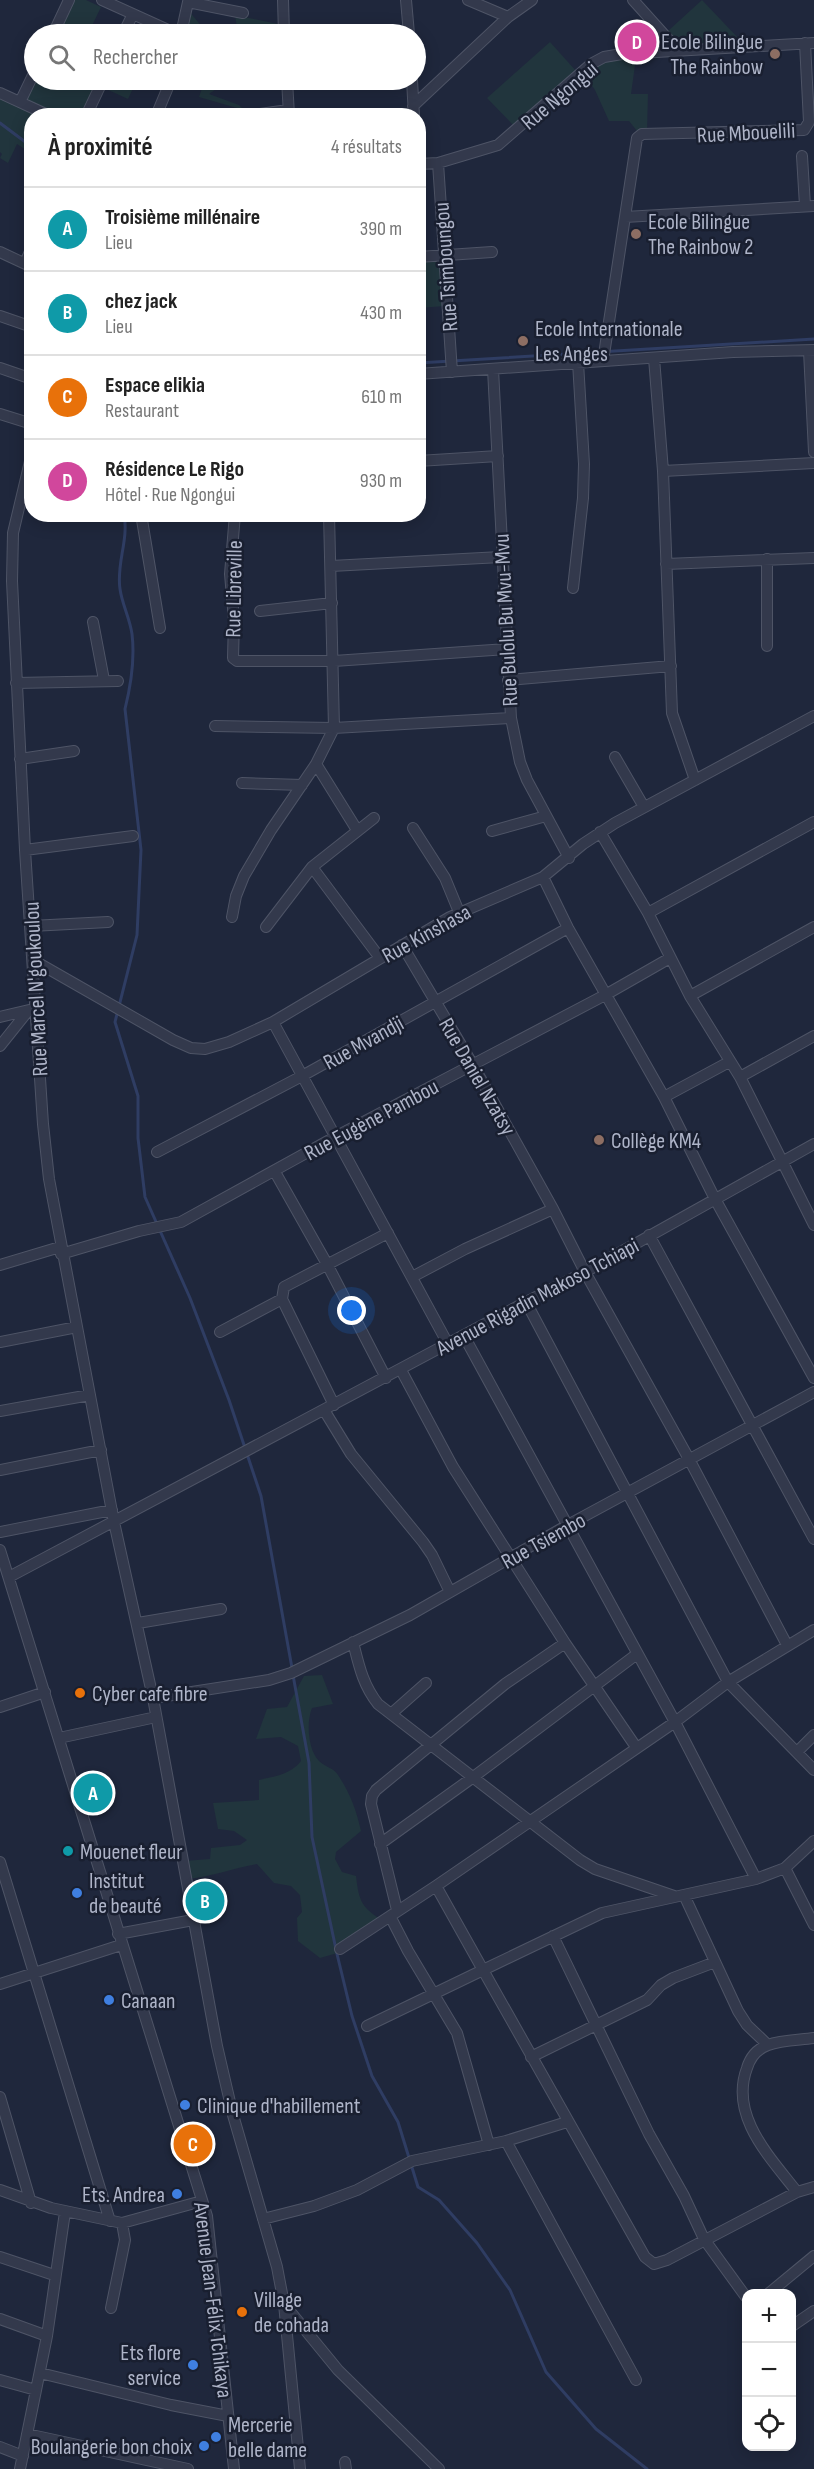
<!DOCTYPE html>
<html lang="fr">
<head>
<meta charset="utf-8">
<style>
	:root { --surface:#fff; --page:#f2f2f2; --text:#222; --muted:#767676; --line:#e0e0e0; --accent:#2563eb }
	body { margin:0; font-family:"Sofia Sans Condensed",sans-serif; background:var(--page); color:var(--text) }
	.controls { position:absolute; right:18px; bottom:18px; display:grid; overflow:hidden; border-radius:12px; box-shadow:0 3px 15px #0003 }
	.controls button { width:54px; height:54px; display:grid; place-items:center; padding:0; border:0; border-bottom:2px solid var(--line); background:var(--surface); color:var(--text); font:30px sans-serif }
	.you { position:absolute; left:352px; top:1311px; width:21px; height:21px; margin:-15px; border:4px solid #fff; border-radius:50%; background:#1a73e8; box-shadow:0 0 0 9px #1a73e833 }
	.badge { display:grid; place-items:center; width:39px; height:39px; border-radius:50%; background:var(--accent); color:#fff; font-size:20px; font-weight:700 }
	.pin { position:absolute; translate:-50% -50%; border:3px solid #fff; box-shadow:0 2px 6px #0006 }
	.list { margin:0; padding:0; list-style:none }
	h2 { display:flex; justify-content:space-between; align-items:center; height:78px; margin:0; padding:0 24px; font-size:26px }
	h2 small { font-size:20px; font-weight:400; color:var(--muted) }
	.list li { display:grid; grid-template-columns:39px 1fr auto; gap:18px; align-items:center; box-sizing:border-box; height:84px; padding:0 24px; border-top:2px solid var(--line) }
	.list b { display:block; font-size:22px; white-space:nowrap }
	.list p { margin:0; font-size:20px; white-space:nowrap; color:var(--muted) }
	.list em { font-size:20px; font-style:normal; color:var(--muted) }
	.icon { flex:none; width:33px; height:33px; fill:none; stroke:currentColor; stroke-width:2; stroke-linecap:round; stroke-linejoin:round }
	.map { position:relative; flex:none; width:814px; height:2469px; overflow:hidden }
	.search { position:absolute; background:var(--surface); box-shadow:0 3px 15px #0003; left:24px; top:24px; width:402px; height:66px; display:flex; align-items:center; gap:15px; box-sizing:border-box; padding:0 21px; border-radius:33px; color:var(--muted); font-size:22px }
	.panel { position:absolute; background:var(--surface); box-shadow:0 3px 15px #0003; left:24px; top:108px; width:402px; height:414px; border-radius:24px }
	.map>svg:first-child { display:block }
	.green { fill:#21353d }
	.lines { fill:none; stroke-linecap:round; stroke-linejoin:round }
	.stream { stroke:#2f3d63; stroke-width:3 }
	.minor-casing { stroke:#4e5466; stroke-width:12 }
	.minor { stroke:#33394c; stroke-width:10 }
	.education-dot { fill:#8d6e63; stroke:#191f30; stroke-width:2 }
	.food-dot { fill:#e8710a; stroke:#191f30; stroke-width:2 }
	.culture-dot { fill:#0f9aa8; stroke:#191f30; stroke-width:2 }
	.shop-dot { fill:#3f7fe0; stroke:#191f30; stroke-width:2 }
	.labels { text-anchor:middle; stroke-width:5; stroke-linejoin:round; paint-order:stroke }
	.poi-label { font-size:22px; fill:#aeb4c8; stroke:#191f30; text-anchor:start }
	.street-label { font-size:22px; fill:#aeb4c8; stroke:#191f30 }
</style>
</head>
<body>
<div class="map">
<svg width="814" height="2469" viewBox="0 0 814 2469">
	<rect width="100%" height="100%" fill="#1f273c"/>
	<path class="green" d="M73,0H86L101,7L88,34H56Z
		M702,0L741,41L681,45L668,31Z
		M188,10L208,34H184Z
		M235,15L278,24V34H238Z
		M550,42L576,71L515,127L487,98Z
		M636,58L631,94H648L647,131H637L629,121H609L595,90L584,74C601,61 616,59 636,58Z
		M35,80H85L96,85L82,115H62L25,99Z
		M106,80H137L128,99L102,87Z
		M205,80H229L209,94L239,105L244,110L241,111L237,108L199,97Z
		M0,97L39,115L32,116L31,153L17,144L8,163L0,158L2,154L0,152Z
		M440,259L445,306L419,308V261Z
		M322,1675L333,1704L312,1708C306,1722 308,1750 319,1761C325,1767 334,1768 338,1775C350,1793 356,1809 361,1831L336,1852L335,1859L342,1872L356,1876C359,1901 361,1907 383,1921L341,1952L320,1958L298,1941L297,1918L302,1912L300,1895L291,1886L274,1883L257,1864C233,1868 211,1877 187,1879L184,1861L210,1859L211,1848L240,1845L247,1840L234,1831L218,1829L213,1803L259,1800V1780C275,1776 290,1775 301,1761L298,1746L281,1737L256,1739L267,1709L287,1707L304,1676Z"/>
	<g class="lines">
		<path class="stream" d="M0,123L32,147
			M418,363L814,339
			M124,514C129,540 116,564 120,589C122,604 130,619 132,634C135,659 131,685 125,709L141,850L137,935L115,1022L138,1096V1138L145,1197L190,1298L229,1400L261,1496L292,1668
			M293,1675L309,1763L312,1837L337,1954L352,2016L372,2076L398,2122L418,2187L439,2200L477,2243L510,2290L546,2372L596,2429L647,2469"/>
		<g class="minor-casing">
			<path id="minor" d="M102,0L177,34
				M283,0L284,34
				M406,0L409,34
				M468,0L508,17
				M633,0L678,50
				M53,34L69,0
				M123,34L133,14
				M181,34L188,2L243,13
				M287,80L289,115
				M412,80L414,116
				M0,93L50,116
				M20,102L34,73
				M413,106L508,17L532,0
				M86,116L103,80
				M156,116L171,80
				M245,116L288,110
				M802,156L805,206
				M438,163L452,372
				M418,164L438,163L498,145L591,64L604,57L622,54L814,43
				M625,217L814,206
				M0,252L32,267
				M418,257L492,252
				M25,263L32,247
				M0,316L32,327
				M809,351L814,452
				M654,358L663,471L672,713L695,780
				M603,361L637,138L642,134L804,130L809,122L805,43
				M0,368L32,379
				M493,369L511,718L520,762L527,780L569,858
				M418,374L733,352L814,350
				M0,414L32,424
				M32,453L13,533L12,581L25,850L43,1124L49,1179L114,1522L153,1698L217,2046L233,2115L277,2267L284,2304L300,2469
				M418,461L498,456
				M663,471L814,463
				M141,514L160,628
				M235,514L230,574L234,620L233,658L237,661H334L507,649
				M666,564L814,558
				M331,566L501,557
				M573,588L583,498L584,464L578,362
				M260,611L332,603
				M93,622L104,680
				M767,646V559
				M508,680L671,666
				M16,683L118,681
				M215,726L334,728L511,718
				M615,757L644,807
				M20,759L74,751
				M316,764L357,830
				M242,783L302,785
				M413,828L445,878L459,912
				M492,831L546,816
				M600,832L648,913L690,996L740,1077L814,1225
				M25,850L133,836
				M312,867L380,958
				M543,877L568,928L664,1097L715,1199L814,1378
				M648,913L814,822
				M232,917L236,896L244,876L271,830L316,764L334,728L329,514
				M31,926L108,922
				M266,927L312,867L374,818
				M402,945L473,1065L553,1209L585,1272L689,1459L787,1645
				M33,960L173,1040L191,1048L205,1049L229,1042L273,1022L450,917L543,877L583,844L615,823L814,716
				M690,996L814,927
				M0,1017L29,1010
				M273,1022L448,1344
				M0,1046L28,1011
				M740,1077L814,1036
				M664,1097L729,1062
				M157,1152L302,1076L568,928
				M275,1172L327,1264L386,1378
				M649,1235L814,1539
				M61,1254L139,1231L181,1222L335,1137L607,994L670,958
				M0,1265L60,1247
				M412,1277L465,1249L553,1209
				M526,1302L728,1682L814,1770
				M220,1332L282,1299
				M464,1336L675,1722L756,1879
				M0,1342L77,1327
				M401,1370L453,1467L565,1643L636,1747
				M334,1405L282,1299L284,1287L388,1233
				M324,1410L351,1454L423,1542L432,1555L450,1592
				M0,1411L90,1395
				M0,1470L101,1450
				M0,1532L112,1510
				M0,1550L207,2216L234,2469
				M9,1577L526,1302L585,1272L814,1144
				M138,1623L221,1609
				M353,1642C359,1666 363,1685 378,1704L580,1860L595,1869L674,1896
				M153,1698L269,1680L291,1673L410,1615L566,1526L814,1392
				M0,1707L45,1692
				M391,1714L426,1683
				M59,1738L156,1717
				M797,1752L814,1735
				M380,1844L472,1778L637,1654
				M0,1862L110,2221
				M785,1868L814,1925
				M436,1886L483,1970L602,1913L756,1879L785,1868L814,1841
				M684,1895L738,2011L747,2025L768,2045
				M397,1910L371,1804L372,1796L376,1790L505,1684L565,1643
				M390,1916L408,1951L457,2033L489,2145
				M118,1934L193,1920
				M553,1936L649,2134L684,2196L704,2239L746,2297
				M340,1949L436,1886L675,1722L728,1682L814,1630
				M0,1984L121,1945
				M367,2026L483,1970L645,2257L654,2264L667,2260L797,2192L814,2187
				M531,2057L647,2000L661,1985L673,1978L715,1962
				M0,2097L31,2203
				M506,2141L636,2380
				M0,2190L51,2208L122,2223L202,2201
				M797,2192C770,2157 729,2116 747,2068C750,2058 757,2049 768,2045C781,2040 800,2040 814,2038
				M263,2219L314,2206L357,2190L412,2161L506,2141L567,2122
				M0,2257L54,2275
				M768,2294L814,2256
				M284,2304L338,2370L439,2469
				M111,2308L125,2240L122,2223
				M0,2319L47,2336
				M792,2326L814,2311
				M40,2373L171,2405L228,2416
				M0,2380L36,2390
				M27,2434L188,2469
				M0,2447L23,2456
				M345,2462L346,2469
				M20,2469L47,2336L65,2212"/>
		</g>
		<use href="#minor" class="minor"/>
	</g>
	<g class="education-dot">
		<circle cx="775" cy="54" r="6"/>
		<circle cx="636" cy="234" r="6"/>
		<circle cx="523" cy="341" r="6"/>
		<circle cx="599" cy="1140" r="6"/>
	</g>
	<g class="food-dot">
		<circle cx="80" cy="1693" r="6"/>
		<circle cx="242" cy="2312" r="6"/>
	</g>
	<circle class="culture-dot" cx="68" cy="1851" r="6"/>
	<g class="shop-dot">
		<circle cx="77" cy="1893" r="6"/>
		<circle cx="109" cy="2000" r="6"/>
		<circle cx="185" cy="2105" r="6"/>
		<circle cx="177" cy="2194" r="6"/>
		<circle cx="193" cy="2365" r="6"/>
		<circle cx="216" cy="2437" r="6"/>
		<circle cx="204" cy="2446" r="6"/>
	</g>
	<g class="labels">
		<g class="poi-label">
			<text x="763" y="49" text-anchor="end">Ecole Bilingue<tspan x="763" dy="25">The Rainbow</tspan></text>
			<text x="648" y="229">Ecole Bilingue<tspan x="648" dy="25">The Rainbow 2</tspan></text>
			<text x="535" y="336">Ecole Internationale<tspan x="535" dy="25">Les Anges</tspan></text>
			<text x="611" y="1148">Collège KM4</text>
			<text x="92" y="1701">Cyber cafe fibre</text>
			<text x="80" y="1859">Mouenet fleur</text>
			<text x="89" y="1888">Institut<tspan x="89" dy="25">de beauté</tspan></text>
			<text x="121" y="2008">Canaan</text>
			<text x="197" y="2113">Clinique d'habillement</text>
			<text x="165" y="2202" text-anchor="end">Ets. Andrea</text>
			<text x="254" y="2307">Village<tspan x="254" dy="25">de cohada</tspan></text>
			<text x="181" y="2360" text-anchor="end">Ets flore<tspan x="181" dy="25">service</tspan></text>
			<text x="228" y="2432">Mercerie<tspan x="228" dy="25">belle dame</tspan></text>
			<text x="192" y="2454" text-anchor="end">Boulangerie bon choix</text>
		</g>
		<g class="street-label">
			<text transform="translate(559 95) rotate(-40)" y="8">Rue Ngongui</text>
			<text transform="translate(746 132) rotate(-3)" y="8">Rue Mbouelili</text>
			<text transform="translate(445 267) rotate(-94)" y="8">Rue Tsimboungou</text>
			<text transform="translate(233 589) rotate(-89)" y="8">Rue Libreville</text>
			<text transform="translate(505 620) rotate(-93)" y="8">Rue Bulolu Bu Mvu-Mvu</text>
			<text transform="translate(426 933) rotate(-29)" y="8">Rue Kinshasa</text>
			<text transform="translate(35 989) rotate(-93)" y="8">Rue Marcel N'goukoulou</text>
			<text transform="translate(363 1042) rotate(-29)" y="8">Rue Mvandji</text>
			<text transform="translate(478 1076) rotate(60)" y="8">Rue Daniel Nzatsy</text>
			<text transform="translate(371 1119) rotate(-28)" y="8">Rue Eugène Pambou</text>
			<text transform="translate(537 1296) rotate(-28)" y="8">Avenue Rigadin Makoso Tchiapi</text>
			<text transform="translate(543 1540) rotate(-29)" y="8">Rue Tsiembo</text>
			<text transform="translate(214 2300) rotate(83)" y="8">Avenue Jean-Félix Tchikaya</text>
		</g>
	</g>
</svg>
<div class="controls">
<button>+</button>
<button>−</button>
<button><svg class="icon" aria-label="locate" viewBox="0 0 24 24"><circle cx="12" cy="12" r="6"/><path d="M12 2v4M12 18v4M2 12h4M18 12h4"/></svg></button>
</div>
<div class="you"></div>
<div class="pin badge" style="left:93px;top:1793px;background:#0f9aa8">A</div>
<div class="pin badge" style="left:205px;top:1901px;background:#0f9aa8">B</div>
<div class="pin badge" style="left:193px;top:2144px;background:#e8710a">C</div>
<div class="pin badge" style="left:637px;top:42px;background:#d1479c">D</div>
<div class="search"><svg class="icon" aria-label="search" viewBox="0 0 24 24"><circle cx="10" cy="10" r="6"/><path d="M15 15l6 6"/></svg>Rechercher</div>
<section class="panel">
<h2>À proximité<small>4 résultats</small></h2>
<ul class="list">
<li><span class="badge" style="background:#0f9aa8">A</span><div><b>Troisième millénaire</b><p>Lieu</p></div><em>390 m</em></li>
<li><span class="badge" style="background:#0f9aa8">B</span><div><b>chez jack</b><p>Lieu</p></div><em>430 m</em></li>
<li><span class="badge" style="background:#e8710a">C</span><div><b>Espace elikia</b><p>Restaurant</p></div><em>610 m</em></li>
<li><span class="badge" style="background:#d1479c">D</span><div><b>Résidence Le Rigo</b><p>Hôtel · Rue Ngongui</p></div><em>930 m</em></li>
</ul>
</section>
</div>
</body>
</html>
